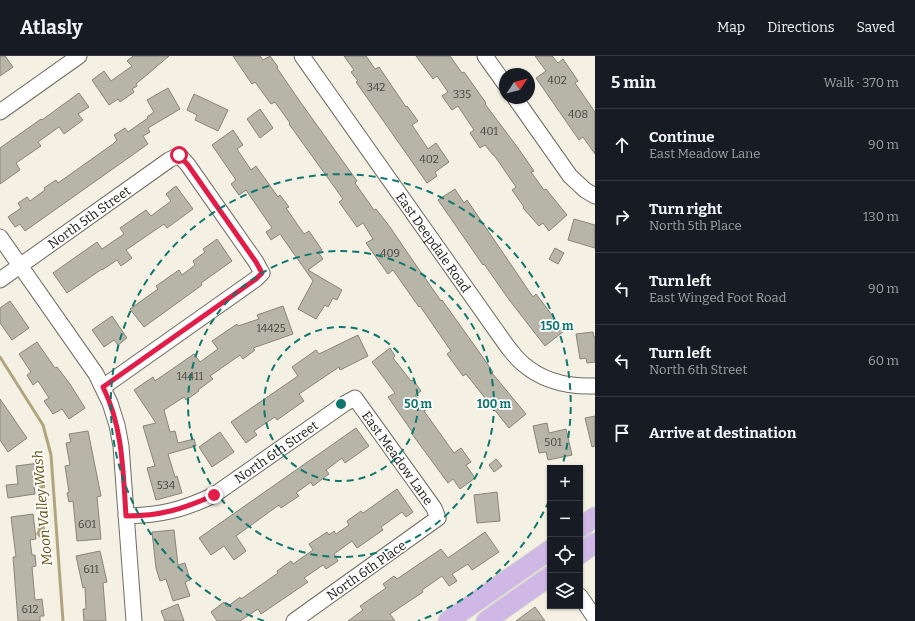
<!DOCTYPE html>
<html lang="en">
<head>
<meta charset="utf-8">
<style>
	:root { --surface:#171b24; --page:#20242c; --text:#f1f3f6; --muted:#9ea1a6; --line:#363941 }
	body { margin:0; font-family:Bitter,serif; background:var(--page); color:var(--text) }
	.controls { position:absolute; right:12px; bottom:12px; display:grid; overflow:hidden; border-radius:0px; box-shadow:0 1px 3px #0004 }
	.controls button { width:36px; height:36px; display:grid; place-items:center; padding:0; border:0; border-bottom:1px solid var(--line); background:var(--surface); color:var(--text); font:20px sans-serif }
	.compass { position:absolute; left:499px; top:12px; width:36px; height:36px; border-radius:50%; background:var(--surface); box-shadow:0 1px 3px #0004; rotate:55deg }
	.stop { position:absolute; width:12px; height:12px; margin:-9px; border:3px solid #e11d48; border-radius:50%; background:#fff }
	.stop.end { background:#e11d48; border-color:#fff; box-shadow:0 1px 4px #0008 }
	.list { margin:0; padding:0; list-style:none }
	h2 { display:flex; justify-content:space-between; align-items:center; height:52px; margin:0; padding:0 16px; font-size:17px }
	h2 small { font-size:13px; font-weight:400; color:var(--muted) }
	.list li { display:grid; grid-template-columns:26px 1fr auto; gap:12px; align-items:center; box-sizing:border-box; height:72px; padding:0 16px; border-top:1px solid var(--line) }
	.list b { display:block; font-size:15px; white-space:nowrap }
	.list p { margin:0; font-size:13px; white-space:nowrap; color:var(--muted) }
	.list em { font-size:13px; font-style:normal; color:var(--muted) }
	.icon { flex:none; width:22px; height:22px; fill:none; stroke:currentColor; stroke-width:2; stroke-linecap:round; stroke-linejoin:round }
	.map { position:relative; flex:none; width:595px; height:565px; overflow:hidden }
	header { display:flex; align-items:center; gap:24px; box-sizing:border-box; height:56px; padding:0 20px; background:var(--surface); border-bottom:1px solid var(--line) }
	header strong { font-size:19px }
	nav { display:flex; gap:22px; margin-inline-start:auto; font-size:14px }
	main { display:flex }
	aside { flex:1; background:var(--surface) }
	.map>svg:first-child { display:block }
	.water { fill:#b0a57f }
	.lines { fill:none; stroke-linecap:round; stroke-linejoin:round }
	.stream { stroke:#b0a57f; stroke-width:3 }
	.building { fill:#b7b4a8; stroke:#888479 }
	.minor-casing { stroke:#6f6c61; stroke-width:17 }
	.major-casing { stroke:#d3d2d1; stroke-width:21 }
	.minor { stroke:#fff; stroke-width:15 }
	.major { stroke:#d0b8e6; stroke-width:19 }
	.route { stroke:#e11d48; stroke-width:5 }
	.ring { fill:none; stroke:#0f766e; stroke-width:2; stroke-dasharray:7 5 }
	.labels { text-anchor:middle; stroke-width:3.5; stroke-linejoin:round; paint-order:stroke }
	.number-label { font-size:11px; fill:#46453e }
	.street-label { font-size:13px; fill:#21201b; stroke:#fff }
	.water-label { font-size:14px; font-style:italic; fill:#61500c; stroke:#fff }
	.centre { fill:#0f766e; stroke:#fff; stroke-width:2 }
	.ring-label { font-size:12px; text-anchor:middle; font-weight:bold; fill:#0f766e; stroke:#fff; stroke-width:3.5; stroke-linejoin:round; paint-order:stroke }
</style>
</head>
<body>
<header>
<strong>Atlasly</strong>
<nav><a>Map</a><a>Directions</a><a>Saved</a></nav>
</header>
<main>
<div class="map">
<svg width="595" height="565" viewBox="0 0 595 565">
	<rect width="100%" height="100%" fill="#f4f0e3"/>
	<path class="water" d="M38,419H44L45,432L39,433Z
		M38,467H43C46,473 46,476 42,482H40L36,478L38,474L37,469Z"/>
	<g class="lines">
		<path class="stream" d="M0,301L43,369L51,399L63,565"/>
	</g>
	<path class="building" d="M0,0H5L13,11L0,20Z
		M133,0H169L136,28L137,30L132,33L134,36L120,46L118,43L109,49L92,24L104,15L111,25L132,10L127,5Z
		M233,0H260L263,4L270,0L278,11L277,12L301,47L357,125L355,127L374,154L376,153L390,171L411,202L441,245L442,244L477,293L493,316L492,317L526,358L509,372L466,318L463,320L447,298L451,295L420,250L419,251L393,214L388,218L366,187L373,183L363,167L357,171L339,146L343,143L289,68L290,67L275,46L271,48L255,26L252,28Z
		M344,0H366L375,13L379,11L406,51L407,50L418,65L412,69L428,93L436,87L449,106L435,116L437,120L427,127L356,26L358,25L351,16L354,14Z
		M416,0H450L462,17L464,16L486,47L485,48L518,92L534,115L531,116L544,134L546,133L567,159L549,175L543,167L539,170L523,152L524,151L512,134L516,131L494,99H493L485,89L480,92L470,77L474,74L458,50L452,54L442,40L448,36L437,20L433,23Z
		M535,0H552L558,7L563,3L578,25L575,27L595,56V98L583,81L579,84L536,22L546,15Z
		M168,32L180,53L148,72L150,76L143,80L148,88L25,175L20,168L15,171L8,161L21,152L18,147L27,141L30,145L45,134L44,132L56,124L58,127L113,88L117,84L114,79L125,72L128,76L148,62L147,61L154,56L147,44Z
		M79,37L89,51L78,58L83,64L64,78L59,71L38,86L41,90L16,107L20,114L0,128V92L41,63L42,64Z
		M194,38L228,54L218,75L195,64L197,59L187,54Z
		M260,53L273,72L260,82L247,63Z
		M233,74L243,89L237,93L251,114L256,110L278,141L280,139L289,151L286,152L304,178L309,175L322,194L318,196L323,203L308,214L342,234L337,244L333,242L328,251L325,249L316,263L298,253L313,225L280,178L271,184L266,176L272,172L246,134L239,139L231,128L236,124L212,89Z
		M176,130L193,153L167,172L164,168L126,194L132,202L121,210L117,204L102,214V213L67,237L53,217L97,186L102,193L124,178L120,172L146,154L151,160L171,145L166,138Z
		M455,133L464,147L467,144L533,241L536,238L564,275L545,290L510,245L484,208L483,209L438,144Z
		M574,163L595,169V192L568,184Z
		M217,183L232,205L201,227L202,229L144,271L130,253L158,233L156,230L179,214L182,219L195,209L193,205L205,196L203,193Z
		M555,192L564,197L558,208L549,203Z
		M10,245L29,272L12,284L0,267V252Z
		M283,250L293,278L253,292L255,294L243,303L240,299L210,320L213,323L198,334L199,335L186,344L184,341L164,354L170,376L175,375L178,387L194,383L196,390L168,398L175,421L177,420L182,437L156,444L147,412L155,410L143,370L156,367L134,334L153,321L155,325L194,298L200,306L218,293L212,285L237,268L238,270L259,263L257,259Z
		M112,260L127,282L118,289L114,284L104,291L92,274Z
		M593,276L594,281H595V306L587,307L586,302L580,303L576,278Z
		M358,279L368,300L340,314L339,311L299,338L304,345L277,364L275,361L254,375L257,379L246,387L231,366L298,320L292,311L316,294L319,298Z
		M37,286L55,312L57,311L70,328L85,352L69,363L62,353L53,358L44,345L49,342L38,325L33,329L27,319L31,316L19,298Z
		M390,292L395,300L393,302L411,325L413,324L421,335L415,339L426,354L424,355L454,397L461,392L471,406L466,409L475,422L460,433L453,423L448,427L412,378L413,377L388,341L395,337L372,306Z
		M0,343L27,382L8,396L0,384Z
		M595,360V390L592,391L585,362Z
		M547,367L549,377L566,373L572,399L548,404L546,396L539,397L533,370Z
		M356,372L369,390L345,407L342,402L326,414L329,418L313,430L311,426L296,437L299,440L281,452L279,449L236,480L246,495L234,504L224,490L211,499L199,482Z
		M88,375L101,440L97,441L101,483L77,485L73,445L69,446L67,437L69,436L65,410L70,409L66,387L71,386L69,378Z
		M220,376L234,396L212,411L199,391Z
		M496,403L502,410L494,416L489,409Z
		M39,407L40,419L33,420L35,438L8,442L6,429L18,428L16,410Z
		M397,433L413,456L406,461L402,456L381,471L383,474L357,492L352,485L334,498L338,505L326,513L323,509L304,522L308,526L261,558L258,553L240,565H217L211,556L224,546L227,551L240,541L241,543L278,517L277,515L291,505L293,508L313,494L309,488L327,476L329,479L334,475L336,478L349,469L347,465L361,455L363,457Z
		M497,436L500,465L477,467L474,439Z
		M33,458L36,483L30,484L32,499H35L36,510L32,511L35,544L42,543L44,560H40V565H18L13,501H16L11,461Z
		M174,474L178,509L185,507L190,524L185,526L190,540L173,545L166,523L160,525L156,512L152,476Z
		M485,476L499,496L472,514L468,508L452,518L457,525L449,530L442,520L422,534L423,536L390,558L395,565H348L363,554L360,550L386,532L383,528L394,520L397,523L441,493L448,502Z
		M100,495L107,526L103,527L106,565H84L83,553H86L85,531L83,532L76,500Z
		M178,548L184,565H165L161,555Z
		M535,551L545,565H516Z"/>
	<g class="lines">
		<g class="minor-casing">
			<g id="minor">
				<path id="s1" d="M302,0L507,290C512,296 516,302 522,307C542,325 568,331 595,330"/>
				<path d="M485,0L505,28"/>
				<path d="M515,42L570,120L585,134L595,140"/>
				<path d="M0,56L79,0"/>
				<path d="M0,181L96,318L110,347L117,369L121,390L134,565"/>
				<path id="s2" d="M0,224L169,104L179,99L188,109L256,206L262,217L256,223L103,331"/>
				<path id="s3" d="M126,460C161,459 183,454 214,439L344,348L355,342L434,452L438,462L294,565"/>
				<path d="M580,540L595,562"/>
			</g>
		</g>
		<g class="major-casing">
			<path id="major" d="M580,472L595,461
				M580,498L595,487
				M448,565L550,494
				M486,565L550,520"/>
		</g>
		<use href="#minor" class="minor"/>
		<use href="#major" class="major"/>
	</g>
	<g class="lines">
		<path class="route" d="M179,99L188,109L256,206L262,217L256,223L103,331C123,371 123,416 126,460C160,460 184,453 214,439"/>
	</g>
	<g class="ring">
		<circle cx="341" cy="348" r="77"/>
		<circle cx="341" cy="348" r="153"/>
		<path d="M549 445A230 230 0 0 1 418 565M264 565A230 230 0 1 1 562 411"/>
	</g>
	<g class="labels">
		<g class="number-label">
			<text x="557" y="28">402</text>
			<text x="376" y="35">342</text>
			<text x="462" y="42">335</text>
			<text x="578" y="62">408</text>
			<text x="489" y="79">401</text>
			<text x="429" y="107">402</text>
			<text x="390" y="201">409</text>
			<text x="271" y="276">14425</text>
			<text x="190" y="324">14411</text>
			<text x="553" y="390">501</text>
			<text x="166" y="433">534</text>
			<text x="87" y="472">601</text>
			<text x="91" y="517">611</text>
			<text x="30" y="557">612</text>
		</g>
		<g class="street-label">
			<text dy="5" stroke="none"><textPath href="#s2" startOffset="109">North 5th Street</textPath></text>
			<text dy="5" stroke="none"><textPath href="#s1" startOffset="228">East Deepdale Road</textPath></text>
			<text dy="5" stroke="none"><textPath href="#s3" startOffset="167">North 6th Street</textPath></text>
			<text dy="5" stroke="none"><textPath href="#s3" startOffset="336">East Meadow Lane</textPath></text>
			<text transform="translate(366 514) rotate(-35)" y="5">North 6th Place</text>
		</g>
		<g class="water-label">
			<text transform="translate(42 452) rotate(-95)" y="5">Moon Valley Wash</text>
		</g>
	</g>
	<circle cx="341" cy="348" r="6" class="centre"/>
	<g class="ring-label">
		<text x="557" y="274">150 m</text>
		<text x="418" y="352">50 m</text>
		<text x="494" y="352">100 m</text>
	</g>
</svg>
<div class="controls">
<button>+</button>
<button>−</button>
<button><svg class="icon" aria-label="locate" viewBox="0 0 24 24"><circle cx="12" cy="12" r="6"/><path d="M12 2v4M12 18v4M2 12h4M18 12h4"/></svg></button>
<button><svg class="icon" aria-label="layers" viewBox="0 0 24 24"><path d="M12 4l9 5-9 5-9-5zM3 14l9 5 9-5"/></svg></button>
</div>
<svg class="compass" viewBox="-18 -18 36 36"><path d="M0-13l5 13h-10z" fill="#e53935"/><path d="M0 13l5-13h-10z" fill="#9ea1a6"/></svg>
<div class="stop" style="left:179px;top:99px"></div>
<div class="stop end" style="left:214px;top:439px"></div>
</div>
<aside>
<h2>5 min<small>Walk · 370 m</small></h2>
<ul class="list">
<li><svg class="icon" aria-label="ahead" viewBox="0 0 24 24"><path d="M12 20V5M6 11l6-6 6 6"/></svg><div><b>Continue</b><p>East Meadow Lane</p></div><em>90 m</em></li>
<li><svg class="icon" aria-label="right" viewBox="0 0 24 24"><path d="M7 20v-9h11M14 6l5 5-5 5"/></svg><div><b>Turn right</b><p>North 5th Place</p></div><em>130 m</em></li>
<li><svg class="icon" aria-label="left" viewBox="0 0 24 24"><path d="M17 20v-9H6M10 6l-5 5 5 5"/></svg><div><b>Turn left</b><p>East Winged Foot Road</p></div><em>90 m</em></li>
<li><svg class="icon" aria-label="left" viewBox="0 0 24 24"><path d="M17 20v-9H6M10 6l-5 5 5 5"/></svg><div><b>Turn left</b><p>North 6th Street</p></div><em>60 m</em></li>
<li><svg class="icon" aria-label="arrive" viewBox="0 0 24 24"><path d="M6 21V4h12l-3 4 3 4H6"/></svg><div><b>Arrive at destination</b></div></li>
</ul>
</aside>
</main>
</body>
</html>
